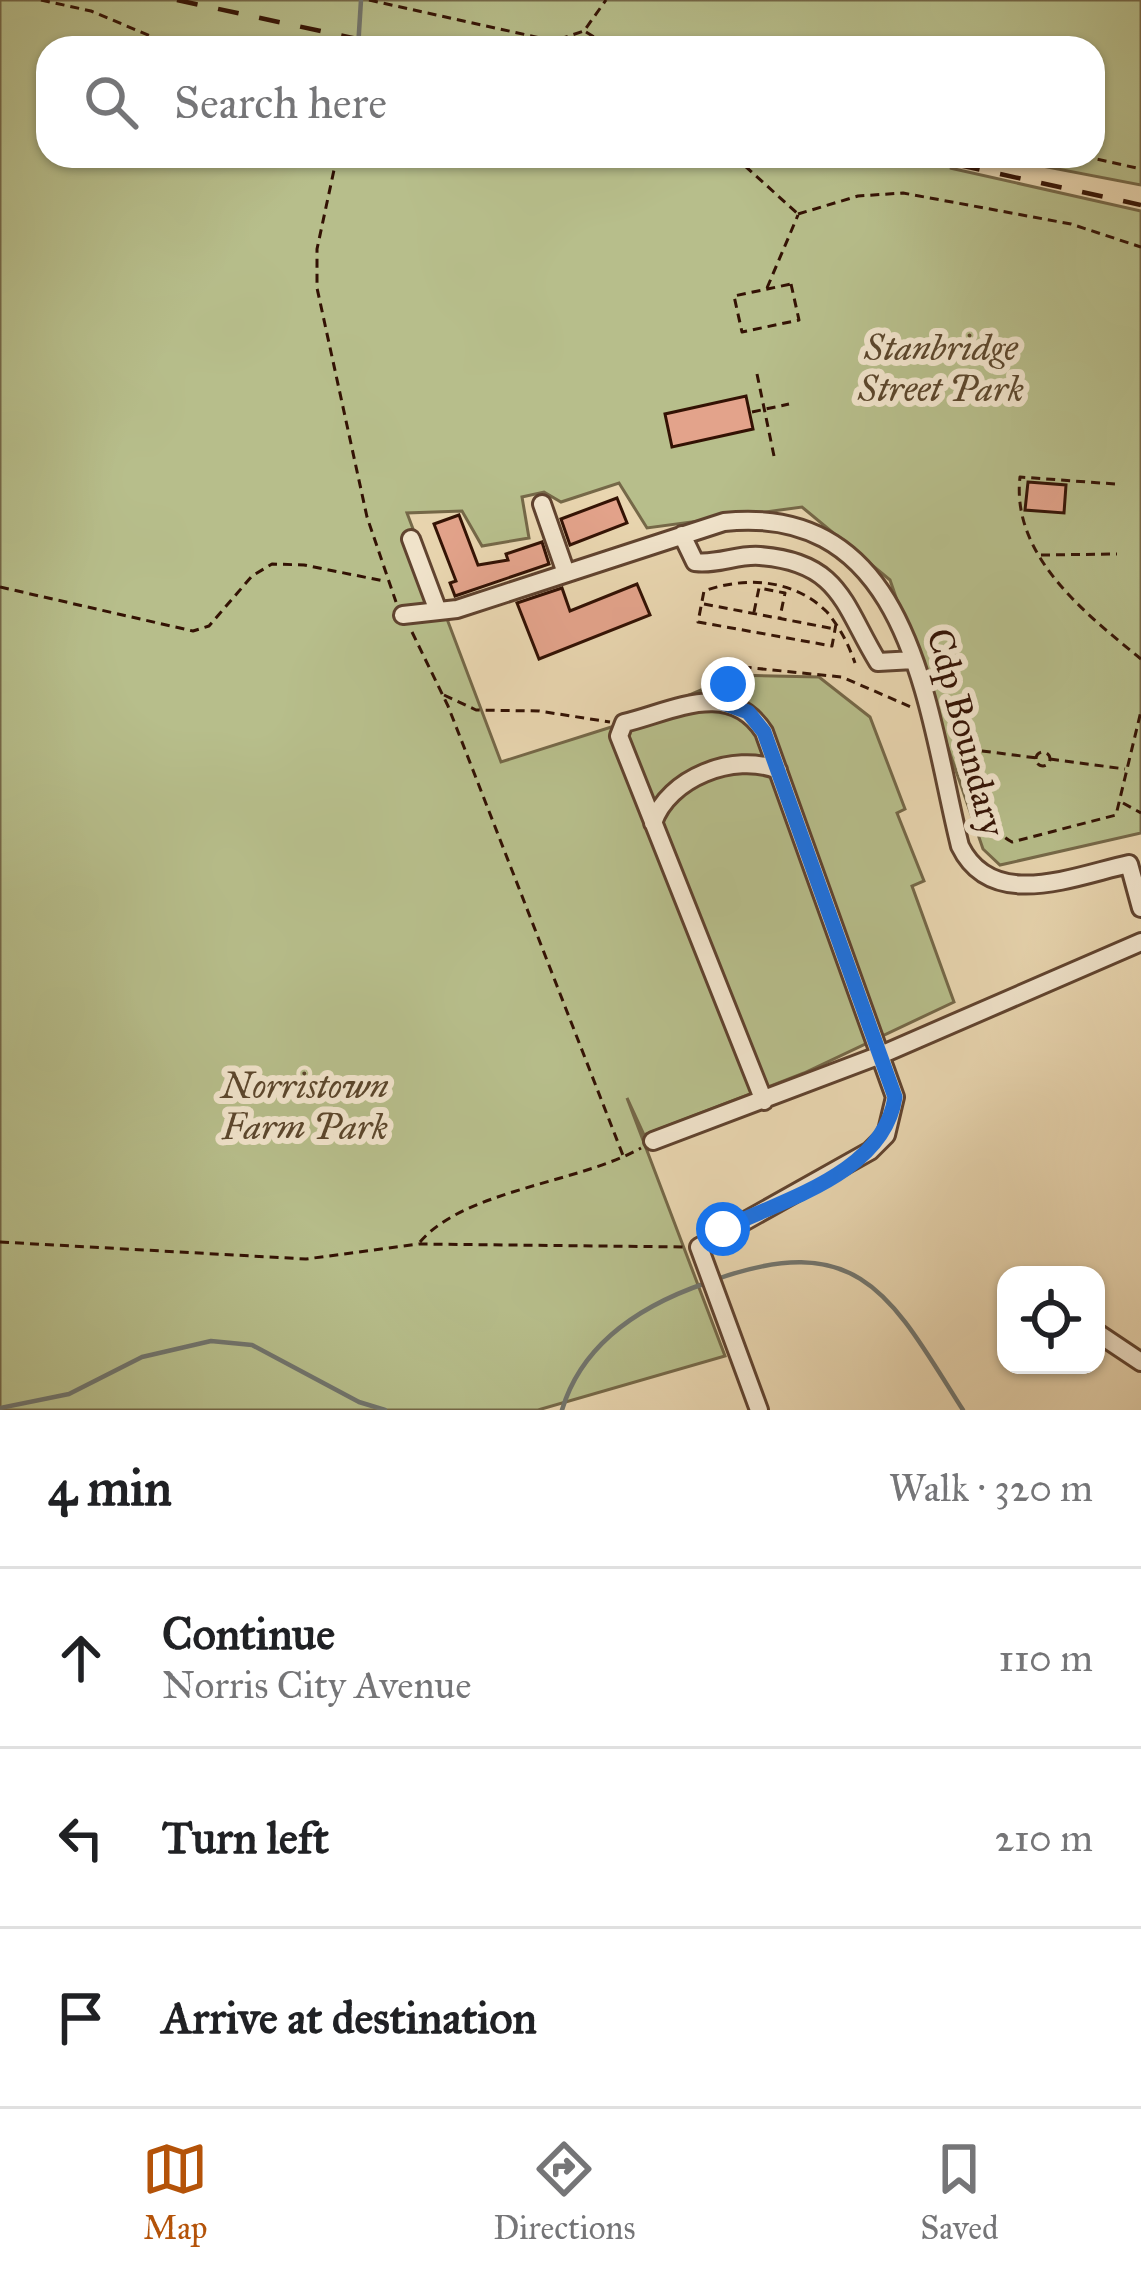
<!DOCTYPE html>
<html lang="en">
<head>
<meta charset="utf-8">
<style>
	:root { --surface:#fff; --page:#f6f6f6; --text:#202124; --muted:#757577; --line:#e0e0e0; --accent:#b45309 }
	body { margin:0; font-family:"IM FELL Great Primer",serif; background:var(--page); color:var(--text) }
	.controls { position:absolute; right:36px; bottom:36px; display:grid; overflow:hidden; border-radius:24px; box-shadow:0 3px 9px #0004 }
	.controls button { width:108px; height:108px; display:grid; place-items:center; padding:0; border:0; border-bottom:3px solid var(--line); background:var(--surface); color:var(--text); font:60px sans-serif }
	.stop { position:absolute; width:36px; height:36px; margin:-27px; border:9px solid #1a73e8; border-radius:50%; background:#fff }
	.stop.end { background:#1a73e8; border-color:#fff; box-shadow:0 3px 12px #0008 }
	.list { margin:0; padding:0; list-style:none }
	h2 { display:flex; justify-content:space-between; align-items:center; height:156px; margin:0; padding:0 48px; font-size:51px }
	h2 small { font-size:39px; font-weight:400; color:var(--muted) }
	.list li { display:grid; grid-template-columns:78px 1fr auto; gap:36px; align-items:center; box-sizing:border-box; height:180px; padding:0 48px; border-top:3px solid var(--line) }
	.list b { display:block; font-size:45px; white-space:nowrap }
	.list p { margin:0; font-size:39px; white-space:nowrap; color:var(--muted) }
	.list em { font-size:39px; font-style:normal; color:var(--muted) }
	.icon { flex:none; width:66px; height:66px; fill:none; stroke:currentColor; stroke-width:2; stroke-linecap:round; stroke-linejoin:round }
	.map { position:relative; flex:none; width:1141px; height:1410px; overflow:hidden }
	.search { position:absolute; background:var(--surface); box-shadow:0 3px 9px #0004; left:36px; right:36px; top:36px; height:132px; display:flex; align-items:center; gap:30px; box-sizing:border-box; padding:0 42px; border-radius:36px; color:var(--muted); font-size:45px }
	.sheet { height:696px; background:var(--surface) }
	nav { display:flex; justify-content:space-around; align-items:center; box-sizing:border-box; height:168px; border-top:3px solid var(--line); background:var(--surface); font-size:33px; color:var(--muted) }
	nav a { display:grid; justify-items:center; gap:6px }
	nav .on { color:var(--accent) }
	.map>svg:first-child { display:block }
	.green { fill:#b7be8b; stroke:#756848; stroke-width:3; fill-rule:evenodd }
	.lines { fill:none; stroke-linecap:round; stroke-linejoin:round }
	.stream { stroke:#71756e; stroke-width:4.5 }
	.building { fill:#e3a38b; stroke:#331204; stroke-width:3 }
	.minor-casing { stroke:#60432f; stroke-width:22 }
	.path { stroke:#331204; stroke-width:3; stroke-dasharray:9 6; stroke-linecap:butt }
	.minor { stroke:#f1e4cc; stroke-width:16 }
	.rail { stroke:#331204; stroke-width:4.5; stroke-dasharray:21 21; stroke-linecap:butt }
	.route { stroke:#1a73e8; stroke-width:15 }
	.labels { text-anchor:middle; stroke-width:12; stroke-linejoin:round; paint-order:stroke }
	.park-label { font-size:36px; font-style:italic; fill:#5b462c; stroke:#f1e4cc }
	.street-label { font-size:36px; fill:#331204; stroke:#f1e4cc }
</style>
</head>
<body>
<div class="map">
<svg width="1141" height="1410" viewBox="0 0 1141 1410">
	<rect width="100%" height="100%" fill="#e9d6b0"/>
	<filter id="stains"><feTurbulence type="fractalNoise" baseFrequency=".00167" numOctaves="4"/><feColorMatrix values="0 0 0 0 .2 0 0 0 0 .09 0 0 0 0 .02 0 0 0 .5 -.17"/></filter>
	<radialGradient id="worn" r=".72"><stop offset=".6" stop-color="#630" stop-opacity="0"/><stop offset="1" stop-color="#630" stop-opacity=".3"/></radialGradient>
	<path class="green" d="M0,0H1141V185L995,157L950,168L1141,211V833L1000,865L983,849L890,580L802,507L647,528L619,483L561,502L544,492L522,497L529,538L482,546L462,511L407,513L501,762L624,723L736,675L819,677L870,717L905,809L897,813L924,881L912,886L954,1002L804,1073L644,1135L627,1098L725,1356L538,1410H0ZM48,48H1093V156H48Z"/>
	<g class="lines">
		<path class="stream" d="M358,48L361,0
			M717,1279C862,1228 893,1300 963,1410
			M0,1408L69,1394L142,1357L211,1341L252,1345L359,1402L385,1410
			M562,1410C582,1343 642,1305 706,1283"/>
	</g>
	<path class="building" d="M746,396L753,429L672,447L665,414Z
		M1028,482L1066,485L1064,513L1025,510Z
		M617,498L627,523L570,545L561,519Z
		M459,515L478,565L508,560L506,554L542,542L549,564L455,596L450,583L456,581L434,524Z
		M637,584L650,615L539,659L517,603L562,588L570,611Z"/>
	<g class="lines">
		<g class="minor-casing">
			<path id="minor" d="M542,504L566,573
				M682,535L695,562C718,565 738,554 760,556C841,562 844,607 878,662L914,660
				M411,539L438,611
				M403,615L457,609L724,522C913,502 927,713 960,846C992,912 1074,876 1129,864L1141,908
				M653,823C668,778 734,752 778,770
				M653,1141L883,1054L1141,942
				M1096,1332L1141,1362
				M759,1410L699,1247L870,1151L886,1135L895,1097L764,732C729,678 671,712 624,723L619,736L764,1101"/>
		</g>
		<path class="path" d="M41,0L91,11L179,48
			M369,0L554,41L584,31L606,0
			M586,32L612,48
			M337,156L317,249V288L367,517L396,602
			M734,156L798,214
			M1083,156L1141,169
			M798,214L858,196L903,193L1071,224L1141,247
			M791,284L799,320L742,332L734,296Z
			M767,288L798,215
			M757,374L774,456
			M752,412L789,404
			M1115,484L1020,477C1011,556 1086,614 1141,659
			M1041,555L1117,554
			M0,587L193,631L209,626L252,576L272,564L304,565L384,581
			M704,604L835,629
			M754,612L759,588L785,593L780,617
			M836,624L832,646L698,622L704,591C746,576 794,579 827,612C840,628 848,643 855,663
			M412,632L448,706L624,1158
			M727,689L732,671L743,667L842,677L911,707
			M444,695L476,710L539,711L610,722
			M952,732C981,759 975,823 1012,842L1116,815L1141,711
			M967,749L1037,758
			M1036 759a7 7 0 1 1 14 0a7 7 0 1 1-14 0Z
			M1050,759L1125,769
			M1123,803L1141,813
			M0,1242L306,1259L419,1244L686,1247
			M420,1242C464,1190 579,1183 641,1148"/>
		<use href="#minor" class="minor"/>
		<path class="rail" d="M177,0L399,48
			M918,156L1141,205"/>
	</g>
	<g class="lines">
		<path class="route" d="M723,1229C784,1199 884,1173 895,1097L764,732L748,712L723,703L728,684"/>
	</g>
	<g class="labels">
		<g class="park-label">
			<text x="941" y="360">Stanbridge<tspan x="941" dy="41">Street Park</tspan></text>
			<text x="305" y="1098">Norristown<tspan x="305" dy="41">Farm Park</tspan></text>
		</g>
		<g class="street-label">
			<text transform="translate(967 732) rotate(75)" y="13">Cdp Boundary</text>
		</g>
	</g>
	<rect width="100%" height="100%" filter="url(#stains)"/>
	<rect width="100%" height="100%" fill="url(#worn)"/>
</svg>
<div class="controls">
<button><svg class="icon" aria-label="locate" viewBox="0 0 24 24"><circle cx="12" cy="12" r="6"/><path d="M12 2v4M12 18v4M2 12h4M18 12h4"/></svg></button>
</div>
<div class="stop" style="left:723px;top:1229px"></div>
<div class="stop end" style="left:728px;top:684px"></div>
<div class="search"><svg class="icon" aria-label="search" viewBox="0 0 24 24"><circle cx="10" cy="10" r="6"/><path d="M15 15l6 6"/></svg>Search here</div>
</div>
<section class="sheet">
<h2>4 min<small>Walk · 320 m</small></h2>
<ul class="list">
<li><svg class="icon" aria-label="ahead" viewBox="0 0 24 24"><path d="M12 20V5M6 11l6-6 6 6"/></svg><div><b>Continue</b><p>Norris City Avenue</p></div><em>110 m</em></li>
<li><svg class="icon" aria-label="left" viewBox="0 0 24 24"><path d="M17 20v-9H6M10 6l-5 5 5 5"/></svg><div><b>Turn left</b></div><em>210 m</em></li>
<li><svg class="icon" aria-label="arrive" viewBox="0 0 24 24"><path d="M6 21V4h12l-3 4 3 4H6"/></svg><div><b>Arrive at destination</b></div></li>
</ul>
</section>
<nav>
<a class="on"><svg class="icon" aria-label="map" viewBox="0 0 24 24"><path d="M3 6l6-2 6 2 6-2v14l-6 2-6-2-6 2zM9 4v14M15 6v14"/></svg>Map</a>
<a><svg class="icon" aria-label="directions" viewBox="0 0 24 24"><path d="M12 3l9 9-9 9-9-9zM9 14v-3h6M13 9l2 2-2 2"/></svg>Directions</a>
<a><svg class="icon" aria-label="saved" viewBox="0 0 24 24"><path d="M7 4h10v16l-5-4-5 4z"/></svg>Saved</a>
</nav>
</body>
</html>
